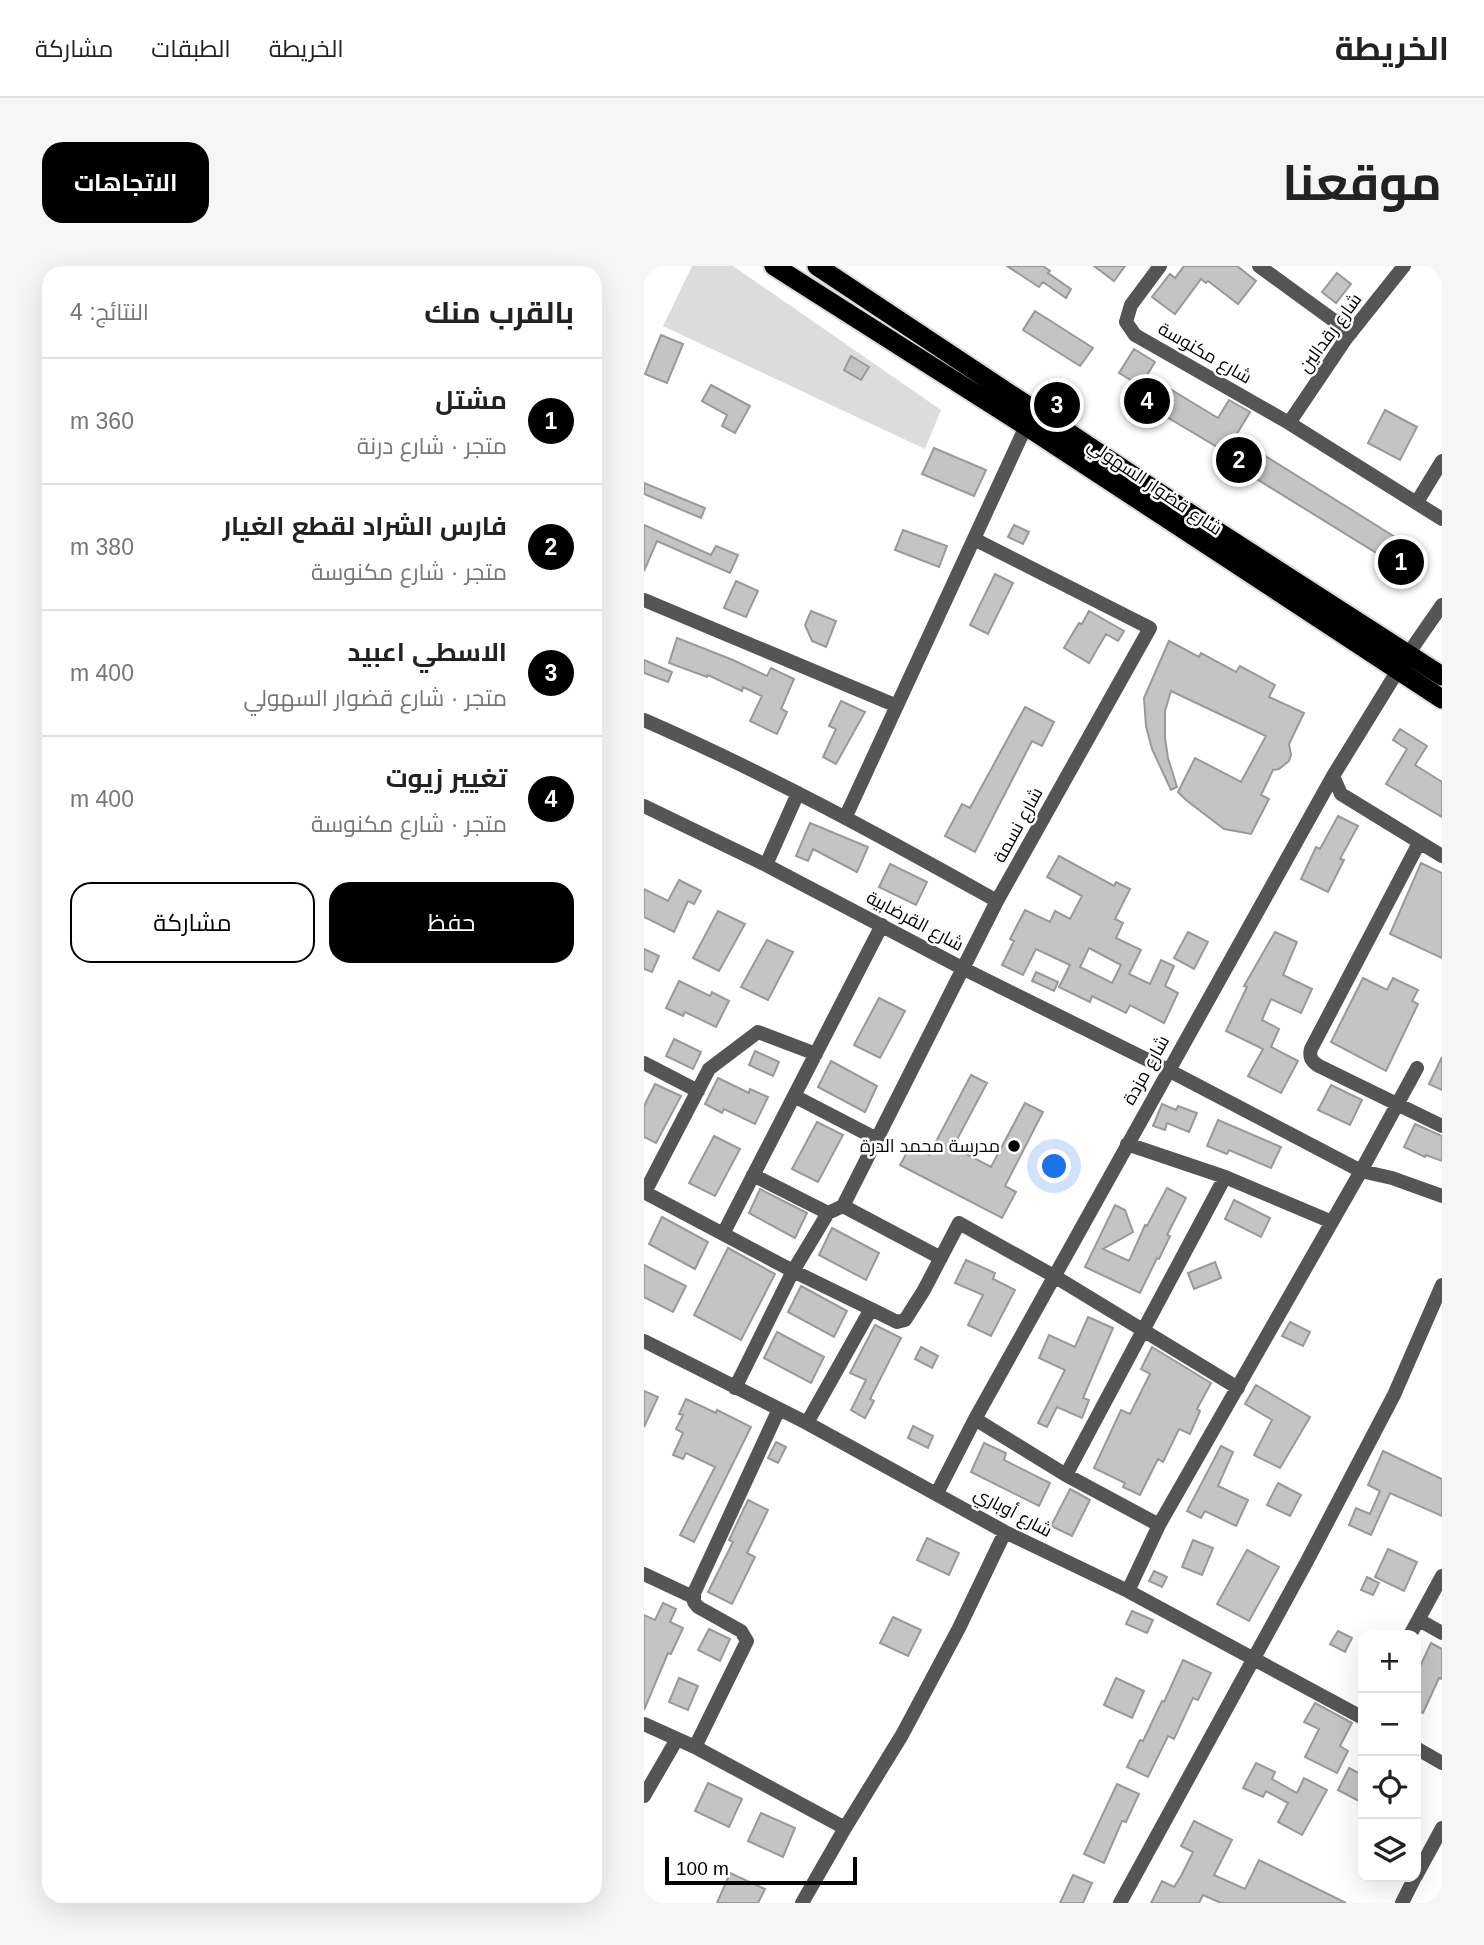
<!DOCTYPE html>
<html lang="ar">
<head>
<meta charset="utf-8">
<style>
	:root { --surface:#fff; --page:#f6f6f6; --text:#222; --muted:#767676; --line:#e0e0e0; --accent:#000 }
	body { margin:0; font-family:Helvetica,Cairo,sans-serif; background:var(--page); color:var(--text); direction:rtl }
	.controls { position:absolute; right:21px; bottom:21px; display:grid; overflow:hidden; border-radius:14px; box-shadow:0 7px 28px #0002 }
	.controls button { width:63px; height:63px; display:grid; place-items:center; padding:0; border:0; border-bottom:2px solid var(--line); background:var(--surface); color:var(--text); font:35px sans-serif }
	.scale { position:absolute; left:21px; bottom:18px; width:192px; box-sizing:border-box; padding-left:7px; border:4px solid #000; border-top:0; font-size:19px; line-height:24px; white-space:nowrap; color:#000; -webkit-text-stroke:5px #fff; paint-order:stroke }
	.you { position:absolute; left:411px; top:901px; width:24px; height:24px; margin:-18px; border:5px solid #fff; border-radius:50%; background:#1a73e8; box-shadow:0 0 0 10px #1a73e833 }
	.badge { display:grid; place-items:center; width:46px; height:46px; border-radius:50%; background:var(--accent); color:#fff; font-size:23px; font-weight:700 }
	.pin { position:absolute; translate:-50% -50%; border:4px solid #fff; box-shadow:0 2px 7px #0006 }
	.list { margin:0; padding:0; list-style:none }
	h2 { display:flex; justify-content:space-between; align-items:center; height:91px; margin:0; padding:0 28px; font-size:30px }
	h2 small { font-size:23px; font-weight:400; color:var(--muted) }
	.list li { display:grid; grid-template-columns:46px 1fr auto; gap:21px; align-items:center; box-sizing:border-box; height:126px; padding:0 28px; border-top:2px solid var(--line) }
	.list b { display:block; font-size:26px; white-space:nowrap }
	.list p { margin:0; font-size:23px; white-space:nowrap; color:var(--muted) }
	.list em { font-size:23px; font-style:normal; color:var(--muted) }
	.actions { display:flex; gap:14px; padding:21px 28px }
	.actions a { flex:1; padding:16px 0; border:2px solid var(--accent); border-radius:21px; text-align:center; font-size:24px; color:var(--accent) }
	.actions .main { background:var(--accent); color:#fff }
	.icon { flex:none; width:38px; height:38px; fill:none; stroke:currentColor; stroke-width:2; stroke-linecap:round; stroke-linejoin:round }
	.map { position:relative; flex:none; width:798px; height:1637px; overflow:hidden; direction:ltr; border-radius:21px }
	header { display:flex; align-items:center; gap:42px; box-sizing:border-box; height:98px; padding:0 35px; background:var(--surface); border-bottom:2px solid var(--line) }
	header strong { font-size:33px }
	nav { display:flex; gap:38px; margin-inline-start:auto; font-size:24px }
	.intro { display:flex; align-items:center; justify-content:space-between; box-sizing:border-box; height:168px; padding:0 42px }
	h1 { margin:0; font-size:49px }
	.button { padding:18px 32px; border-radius:21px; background:var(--accent); color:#fff; font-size:24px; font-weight:700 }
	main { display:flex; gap:42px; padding:0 42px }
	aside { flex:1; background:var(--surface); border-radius:21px; box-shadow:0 7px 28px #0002 }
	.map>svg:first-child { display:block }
	.green { fill:#dcdcdc }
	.building { fill:#c4c4c4; stroke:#999; stroke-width:2; fill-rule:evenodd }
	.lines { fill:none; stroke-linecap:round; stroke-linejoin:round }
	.trunk-casing { stroke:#dbdbdb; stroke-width:23 }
	.minor { stroke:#555; stroke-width:14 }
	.trunk { stroke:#000; stroke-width:19 }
	.poi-dot { fill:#000; stroke:#fff; stroke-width:2.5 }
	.labels { text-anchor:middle; stroke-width:5; stroke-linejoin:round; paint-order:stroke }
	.street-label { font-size:18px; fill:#000; stroke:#fff }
	.poi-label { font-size:18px; fill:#000; stroke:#fff; text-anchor:end }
</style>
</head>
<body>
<header>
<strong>الخريطة</strong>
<nav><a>الخريطة</a><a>الطبقات</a><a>مشاركة</a></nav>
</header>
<div class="intro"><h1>موقعنا</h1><a class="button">الاتجاهات</a></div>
<main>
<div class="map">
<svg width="798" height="1637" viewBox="0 0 798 1637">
	<rect width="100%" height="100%" fill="#fff"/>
	<path class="green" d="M48,0H89L297,144L281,183L19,60Z"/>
	<path class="building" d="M363,0H399L406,5L404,7L427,23L422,32L399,16L395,21Z
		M450,0H481L470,15Z
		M540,0H593L612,15L594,38L564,15L562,17L557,13L531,48L508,31L526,8L531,12Z
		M693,7L707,18L692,37L678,26Z
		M391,45L449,82L436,100L379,64Z
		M17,69L39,78L23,117L1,108Z
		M490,83L511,96L503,109L574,152L585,134L606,146L591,171L751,271L739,291L585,196L588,190L496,135L503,124L475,107Z
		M207,90L225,101L217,114L200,104Z
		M67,119L106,140L91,167L78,160L83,149L58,135Z
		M741,144L773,161L756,194L724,177Z
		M290,182L342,204L330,230L278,208Z
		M0,217L61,242L57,252L0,228Z
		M0,259L67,289L72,280L94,289L86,307L13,275L0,305Z
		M370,259L385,266L379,278L364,271Z
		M259,264L303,280L295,301L251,284Z
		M351,308L369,317L344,368L326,359Z
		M92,315L114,325L102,351L80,342Z
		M167,345L192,355L182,381L168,375L161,359Z
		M445,345L480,365L474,375L462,368L445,397L420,382L435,357L438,358Z
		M33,372L89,394L123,410L127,402L150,413L137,443L143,446L133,468L106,455L118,430L99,421L98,425L64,409L63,411L25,397Z
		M525,375L555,391L557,387L592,406L596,400L631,419L625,431L660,447L645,478L647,489L645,495L635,503L629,504L617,529L625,533L607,568L580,563L542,534L534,526L551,492L597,516L622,470L527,425L521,445V472L524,492L533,521L527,524L508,483L502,460L500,432Z
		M0,394L28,406L24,416L0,407Z
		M197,435L221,446L192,498L179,491L192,463L185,460Z
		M381,441L410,456L398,480L388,475L331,586L301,570L318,538L326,542Z
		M756,463L783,480L771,499L798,516V551L742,518L763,483L749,474Z
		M694,550L714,560L696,593L700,594L684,626L657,613L672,581L676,583Z
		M166,557L224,581L213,606L169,583L164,595L152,590Z
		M415,590L470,620L472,616L486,623L471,653L479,657L472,672L497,684L485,708L506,718L517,694L530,700L521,720L534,727L520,757L486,739L482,747L448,730L446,736L415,721L426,699L392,683L379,709L358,699L370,675L366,673L381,644L406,656L411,645L426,653L438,630L403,611ZM445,682L477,699L468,717L436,701Z
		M777,597L798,607V692L746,668Z
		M246,598L283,616L272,639L235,621Z
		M35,614L57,625L50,638L44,635L30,666L0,651V623L24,635Z
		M74,645L101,658L75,705L49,692Z
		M544,666L564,676L550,703L530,692Z
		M631,666L653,676L639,709L668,723L657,747L627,733L618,754L635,763L627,781L654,795L637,827L604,810L619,783L582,765L603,721L600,720Z
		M123,674L149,686L124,734L97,721Z
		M0,683L15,690L8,706L0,703Z
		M392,706L414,716L410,725L388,715Z
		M719,712L743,724L749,712L774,724L768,735L774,738L742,805L687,776Z
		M35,715L66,730L68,726L85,735L72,761L41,746L39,750L22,742Z
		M235,732L261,745L236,792L210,779Z
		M30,773L57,786L49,803L22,790Z
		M111,785L135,796L129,810L105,799Z
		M798,791V824L785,818Z
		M187,795L233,820L221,846L174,821Z
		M327,809L343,817L309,881L347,901L381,837L399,846L361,920L372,926L358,952L256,899L267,879L285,889Z
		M74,812L105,827L106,823L124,831L111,858L80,843L78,847L61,838Z
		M11,818L37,830L12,877L0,871V840Z
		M687,819L718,834L706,859L674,844Z
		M518,838L532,844L534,840L553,847L545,866L523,857L521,864L509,860Z
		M574,854L637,881L627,902L585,884L583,888L563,880Z
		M173,856L199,869L174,916L148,903Z
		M771,858L798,870V895L782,889L781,891L760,881Z
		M70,870L96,883L71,930L45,917Z
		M523,922L542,932L523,969L526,970L515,993L513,992L496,1027L441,1001L471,939L481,944L489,966L459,983L485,995L501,959L503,960Z
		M116,923L163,947L151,972L105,947Z
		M590,934L626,952L617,971L581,953Z
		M18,951L64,976L51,1003L5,978Z
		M188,962L235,987L222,1014L175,989Z
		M84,982L131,1008L97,1074L50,1049Z
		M322,994L351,1007L349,1013L371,1024L347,1070L324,1059L339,1029L311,1017Z
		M571,996L577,1012L550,1023L544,1007Z
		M0,999L42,1020L29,1046L0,1031Z
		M157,1020L203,1045L190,1071L144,1046Z
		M444,1051L469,1062L439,1132L445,1134L438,1152L413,1141L403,1161L394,1157L421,1104L395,1092L405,1069L431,1081Z
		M646,1056L666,1066L659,1080L638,1070Z
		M231,1059L257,1072L226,1133L230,1135L221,1152L207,1144L222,1114L206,1107Z
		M133,1066L180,1091L167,1117L120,1092Z
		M277,1081L294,1090L288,1102L271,1093Z
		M508,1081L567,1117L553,1143L556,1145L546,1168L535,1163L519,1196L514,1193L496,1229L479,1221L481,1217L450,1202L477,1144L486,1148L506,1108L497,1103Z
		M612,1119L666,1151L636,1202L610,1189L628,1154L601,1138Z
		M0,1125L14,1131L0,1161Z
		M42,1133L72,1147L73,1144L107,1161L50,1276L36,1269L71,1201L42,1187L39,1193L29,1189L39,1167L32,1163L39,1149L35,1148Z
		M269,1160L289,1170L284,1182L264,1172Z
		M132,1176L142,1181L134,1197L124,1192Z
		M340,1177L362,1187L360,1194L406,1217L395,1240L327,1206Z
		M577,1180L589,1186L574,1220L604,1234L592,1260L561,1245L557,1252L543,1245Z
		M739,1185L798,1213V1250L746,1227L727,1269L705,1259L712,1242L726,1248L736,1225L724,1219Z
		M634,1217L657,1229L646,1250L623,1239Z
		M426,1223L446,1234L428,1270L407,1260Z
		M104,1234L124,1244L103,1287L111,1291L88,1338L64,1326L89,1276L85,1274Z
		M283,1272L315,1287L305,1309L273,1294Z
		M549,1274L569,1282L558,1309L538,1301Z
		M744,1283L773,1296L760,1325L731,1311Z
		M603,1284L635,1301L605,1355L573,1338Z
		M510,1305L523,1311L518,1321L505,1315Z
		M723,1311L735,1317L729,1329L717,1324Z
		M19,1337L32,1343L26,1356L39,1362L27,1388L24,1387L0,1444V1349L11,1354Z
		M488,1345L509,1354L503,1367L482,1358Z
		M249,1351L277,1364L264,1390L236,1377Z
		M65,1363L86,1373L76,1395L54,1384Z
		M694,1365L708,1372L701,1386L686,1378Z
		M787,1377L798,1383V1413L795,1412L779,1447L772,1444V1409Z
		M539,1394L567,1407L554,1434L549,1432L530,1473L524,1470L504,1511L483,1501L496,1474L499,1475L518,1435L520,1436Z
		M35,1412L54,1420L44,1444L25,1436Z
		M472,1412L500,1425L488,1452L460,1439Z
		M671,1437L708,1457L696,1480L704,1485L693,1507L661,1491L675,1463L660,1456Z
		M612,1497L631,1506L628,1513L653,1527L660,1512L683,1524L658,1569L634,1556L644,1537L622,1525L619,1531L599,1522Z
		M705,1502L719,1509V1537L694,1524Z
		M64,1517L98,1533L85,1561L51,1545Z
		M473,1518L495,1528L482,1556L478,1555L460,1597L440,1588Z
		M117,1547L151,1562L139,1591L104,1575Z
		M550,1555L588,1574L570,1609L601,1623L615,1594L702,1637H577L559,1629L555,1637H507L518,1615L530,1621L537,1610L549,1586L537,1580Z
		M86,1607L121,1623L114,1637H73Z
		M429,1609L448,1617L439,1637H416Z"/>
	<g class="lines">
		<g class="trunk-casing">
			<path id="trunk" d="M130,0L382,160L798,433
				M173,0L565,260L798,410"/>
		</g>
		<path class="minor" d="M516,0L487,39L482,56L491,69L645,157L798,253
			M615,0L707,67
			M645,157L701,74L760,0
			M773,236L798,195
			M0,334L253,440
			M0,454C122,507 237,570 353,635
			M689,510L697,528L798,590
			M0,540L122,599L318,702L524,804L717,905L748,912L798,930
			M202,550L382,160
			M775,577L667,783C665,791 667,795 675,800L798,860
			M122,599L154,527
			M0,797L54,825
			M150,830L233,873
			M109,909L184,947
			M581,911L688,956
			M0,926L149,1005L227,1043
			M1,926L65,803L114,766L172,788
			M199,940L297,992
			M184,947L199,940L353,635L506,362L330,273
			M79,968L238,659
			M0,1075L163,1157L361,1266L484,1325L719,1452
			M91,1122L149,1005L184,947
			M331,1153L422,1209L515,1259
			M163,1157L227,1043L253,1056L261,1054L280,1024L315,957L410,1010L594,1122
			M422,1209L581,911L483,878
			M293,1227L331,1153L689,510L764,388L798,339
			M0,1308L49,1331
			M484,1325L515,1259L717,905L773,802
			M775,1354L798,1367
			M766,1369L798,1310
			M0,1458L51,1481L201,1562
			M51,1481L103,1375L97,1365L54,1341L50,1336V1327L135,1143
			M772,1482L798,1497
			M0,1530L33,1473
			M772,1610L798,1562
			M158,1637L201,1562L258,1469L315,1362L361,1266
			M476,1637L662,1297L750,1129L798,1019
			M758,1637L771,1611"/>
		<use href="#trunk" class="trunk"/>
	</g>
	<circle class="poi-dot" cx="370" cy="880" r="7"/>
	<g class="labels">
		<g class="street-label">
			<text transform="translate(686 67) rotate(-54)" y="6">شارع رقدالين</text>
			<text transform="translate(561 87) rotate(30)" y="6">شارع مكنوسة</text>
			<text transform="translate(511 221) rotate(34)" y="6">شارع قضوار السهولي</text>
			<text transform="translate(374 559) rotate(-61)" y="6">شارع نسمة</text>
			<text transform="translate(271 655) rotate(28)" y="6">شارع القرضابية</text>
			<text transform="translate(502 804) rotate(-61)" y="6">شارع مزدة</text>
			<text transform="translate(369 1246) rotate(28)" y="6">شارع أوباري</text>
		</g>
		<g class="poi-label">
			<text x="356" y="886">مدرسة محمد الدرة</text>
		</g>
	</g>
</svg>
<div class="controls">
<button>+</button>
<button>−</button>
<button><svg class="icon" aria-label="locate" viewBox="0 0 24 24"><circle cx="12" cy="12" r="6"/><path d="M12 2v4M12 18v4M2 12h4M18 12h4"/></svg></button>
<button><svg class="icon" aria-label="layers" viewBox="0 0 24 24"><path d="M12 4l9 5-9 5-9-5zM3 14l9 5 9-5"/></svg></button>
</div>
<div class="scale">100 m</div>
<div class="you"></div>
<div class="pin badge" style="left:757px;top:296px">1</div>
<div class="pin badge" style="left:595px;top:194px">2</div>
<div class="pin badge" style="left:413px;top:139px">3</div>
<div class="pin badge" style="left:503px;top:135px">4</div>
</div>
<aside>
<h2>بالقرب منك<small>النتائج: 4</small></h2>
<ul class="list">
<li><span class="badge">1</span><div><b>مشتل</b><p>متجر · شارع درنة</p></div><em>360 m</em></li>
<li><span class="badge">2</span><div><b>فارس الشراد لقطع الغيار</b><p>متجر · شارع مكنوسة</p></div><em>380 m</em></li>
<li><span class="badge">3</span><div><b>الاسطي اعبيد</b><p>متجر · شارع قضوار السهولي</p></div><em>400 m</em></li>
<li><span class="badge">4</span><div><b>تغيير زيوت</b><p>متجر · شارع مكنوسة</p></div><em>400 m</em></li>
</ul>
<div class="actions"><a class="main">حفظ</a><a>مشاركة</a></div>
</aside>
</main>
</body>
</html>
